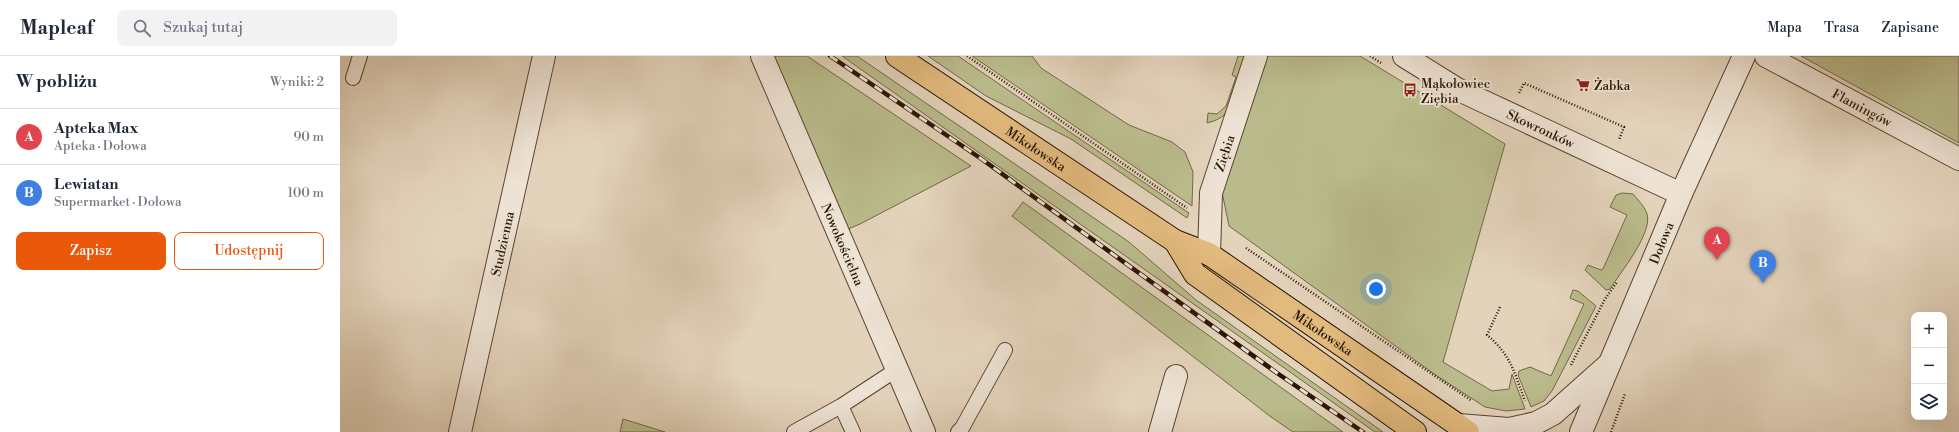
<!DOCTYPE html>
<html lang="pl">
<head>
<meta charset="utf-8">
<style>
	:root { --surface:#fff; --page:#f2f2f3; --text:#1f2937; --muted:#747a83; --line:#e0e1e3; --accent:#ea580c }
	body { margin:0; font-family:"Libre Bodoni",serif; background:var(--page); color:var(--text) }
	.controls { position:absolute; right:12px; bottom:12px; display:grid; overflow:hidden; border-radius:8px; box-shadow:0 4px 16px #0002 }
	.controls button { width:36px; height:36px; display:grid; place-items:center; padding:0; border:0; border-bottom:1px solid var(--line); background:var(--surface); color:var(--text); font:20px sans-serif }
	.you { position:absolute; left:1036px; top:233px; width:14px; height:14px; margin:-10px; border:3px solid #fff; border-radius:50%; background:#1a73e8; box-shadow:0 0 0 6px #1a73e833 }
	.badge { display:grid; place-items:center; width:26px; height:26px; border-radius:50%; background:var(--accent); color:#fff; font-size:13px; font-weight:700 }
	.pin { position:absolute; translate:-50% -33px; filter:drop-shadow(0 1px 2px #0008) }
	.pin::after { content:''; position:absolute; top:21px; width:14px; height:12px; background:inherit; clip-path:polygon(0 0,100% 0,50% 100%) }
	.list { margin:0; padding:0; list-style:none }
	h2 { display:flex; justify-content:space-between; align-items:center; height:52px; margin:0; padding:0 16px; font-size:17px }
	h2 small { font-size:13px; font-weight:400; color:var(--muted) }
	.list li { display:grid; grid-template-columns:26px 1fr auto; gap:12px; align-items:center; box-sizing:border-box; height:56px; padding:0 16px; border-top:1px solid var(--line) }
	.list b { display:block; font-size:15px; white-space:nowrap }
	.list p { margin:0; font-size:13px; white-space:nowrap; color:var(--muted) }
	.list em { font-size:13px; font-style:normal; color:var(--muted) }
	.actions { display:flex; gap:8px; padding:12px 16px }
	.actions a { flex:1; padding:9px 0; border:1px solid var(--accent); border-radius:8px; text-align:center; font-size:14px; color:var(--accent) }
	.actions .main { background:var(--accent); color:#fff }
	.icon { flex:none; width:22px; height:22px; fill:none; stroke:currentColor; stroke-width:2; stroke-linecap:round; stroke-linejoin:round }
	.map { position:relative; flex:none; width:1619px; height:376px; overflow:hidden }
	header { display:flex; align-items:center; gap:24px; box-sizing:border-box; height:56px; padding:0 20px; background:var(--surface); border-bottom:1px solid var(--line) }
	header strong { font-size:19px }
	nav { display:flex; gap:22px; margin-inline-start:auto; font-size:14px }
	.search { width:280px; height:36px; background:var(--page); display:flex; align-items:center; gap:10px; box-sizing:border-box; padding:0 14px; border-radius:8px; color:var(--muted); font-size:15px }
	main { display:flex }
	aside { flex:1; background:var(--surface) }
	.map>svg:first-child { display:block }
	.green { fill:#babb8c; stroke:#726846 }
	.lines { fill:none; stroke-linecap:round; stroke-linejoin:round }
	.service-casing { stroke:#584430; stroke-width:16 }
	.minor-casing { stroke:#584430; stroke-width:24 }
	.tertiary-casing { stroke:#584430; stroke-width:24 }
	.primary-casing { stroke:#291501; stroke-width:24 }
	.path { stroke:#291501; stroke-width:2.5; stroke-dasharray:1 2; stroke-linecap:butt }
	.service { stroke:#ede2d3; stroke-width:14 }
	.minor { stroke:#ede2d3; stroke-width:22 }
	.tertiary { stroke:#ede2d3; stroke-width:22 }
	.primary { stroke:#e2ba7e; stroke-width:22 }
	.rail-casing { stroke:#291501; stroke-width:4.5 }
	.rail { stroke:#ede2d3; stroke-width:3; stroke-dasharray:9; stroke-linecap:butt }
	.labels { text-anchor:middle; stroke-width:4; stroke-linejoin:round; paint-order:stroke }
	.poi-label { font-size:13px; fill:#291501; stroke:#ede2d3; text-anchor:start }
	.street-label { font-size:13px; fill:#291501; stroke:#ede2d3 }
</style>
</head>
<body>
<header>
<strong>Mapleaf</strong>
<div class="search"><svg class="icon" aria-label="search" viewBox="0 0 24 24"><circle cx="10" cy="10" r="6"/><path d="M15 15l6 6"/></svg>Szukaj tutaj</div>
<nav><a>Mapa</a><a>Trasa</a><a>Zapisane</a></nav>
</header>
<main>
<aside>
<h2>W pobliżu<small>Wyniki: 2</small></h2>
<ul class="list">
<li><span class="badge" style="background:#e0444e">A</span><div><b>Apteka Max</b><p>Apteka · Dołowa</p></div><em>90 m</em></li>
<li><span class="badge" style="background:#3f7fe0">B</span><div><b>Lewiatan</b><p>Supermarket · Dołowa</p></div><em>100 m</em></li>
</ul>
<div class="actions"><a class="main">Zapisz</a><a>Udostępnij</a></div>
</aside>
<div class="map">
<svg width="1619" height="376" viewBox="0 0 1619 376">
	<rect width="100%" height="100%" fill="#e3d3bb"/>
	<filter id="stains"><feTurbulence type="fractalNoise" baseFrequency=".005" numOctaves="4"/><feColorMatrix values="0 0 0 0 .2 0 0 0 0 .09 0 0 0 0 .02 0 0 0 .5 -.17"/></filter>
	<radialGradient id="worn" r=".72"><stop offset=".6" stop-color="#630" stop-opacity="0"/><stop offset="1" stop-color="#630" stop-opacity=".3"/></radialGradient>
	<path class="green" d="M428,0H467L631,110L520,168L506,174Z
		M502,0H517L789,186L856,244L1043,376H1035Z
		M588,0H618L849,157L847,162L731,83L646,40Z
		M632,0H692L701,12L789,69L832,86L845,96L853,116L852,150Z
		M898,0H910C902,28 899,60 867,67L868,57L877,58L886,50L896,21L892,19Z
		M925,0H1020L1165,88L1103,306L1152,335L1169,333L1172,318L1185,353L1166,355L1145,351L1097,320L889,170L882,136Z
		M1461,0H1619V87Z
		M1282,137L1293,138C1298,144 1305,151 1307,158C1313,177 1280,217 1270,233L1266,234L1245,214L1248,209L1261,214L1263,213L1287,159L1270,151L1276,139Z
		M683,146L1003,376H953L931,361L672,160Z
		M1233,234L1238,235L1256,250L1212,335L1204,345L1191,351L1178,319L1179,315L1190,311L1211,320L1244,248L1230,242Z
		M283,363L325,376H280Z"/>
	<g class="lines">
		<g class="service-casing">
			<path id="service" d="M13,22L20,0
				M454,376L501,350
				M513,376L501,350L556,314
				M618,376L622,372L665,294"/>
		</g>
		<g class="minor-casing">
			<g id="minor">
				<path id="s1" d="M422,0L584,376"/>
				<path id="s2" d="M1426,0L1619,103"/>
				<path d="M1341,138L1404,0"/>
				<path id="s3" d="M869,198L871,137L916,0"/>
				<path id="s4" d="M120,376L204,0"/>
				<path d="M820,376L836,320"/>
			</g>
		</g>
		<g class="tertiary-casing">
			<g id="tertiary">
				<path id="s5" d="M1064,0L1117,33L1341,138L1241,376"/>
				<path d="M1118,369L1169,373L1196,367L1213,358L1268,309"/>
			</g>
		</g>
		<g class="primary-casing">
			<g id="primary">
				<path id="s6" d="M557,0L835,185L869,198L1128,376"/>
				<path d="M835,185L855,218L1075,376"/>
			</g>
		</g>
		<path class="path" d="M627,0L847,152
			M1030,0L1041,7
			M1179,37L1184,27L1284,71L1279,84
			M906,192L1132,345
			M1160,251L1147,279C1171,299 1174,316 1185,345
			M1231,309L1265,243L1277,226
			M1271,376L1285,338"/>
		<use href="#service" class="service"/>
		<use href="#minor" class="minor"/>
		<use href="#tertiary" class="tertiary"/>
		<use href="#primary" class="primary"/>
		<g class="rail-casing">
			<path id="rail" d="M490,0L643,104L937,317L1023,376"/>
		</g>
		<use href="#rail" class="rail"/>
	</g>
	<defs>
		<g id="supermarket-bare" transform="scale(1.08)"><path d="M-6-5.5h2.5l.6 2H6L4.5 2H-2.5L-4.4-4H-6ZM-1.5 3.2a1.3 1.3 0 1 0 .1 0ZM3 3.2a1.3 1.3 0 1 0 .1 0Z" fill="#8f2418" stroke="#ede2d3" stroke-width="2.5" paint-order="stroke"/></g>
		<g id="bus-bare" transform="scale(1.08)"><path d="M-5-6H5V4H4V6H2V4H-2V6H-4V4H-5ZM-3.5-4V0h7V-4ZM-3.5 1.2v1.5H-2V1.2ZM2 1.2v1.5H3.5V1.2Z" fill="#8f2418" stroke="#ede2d3" stroke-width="2.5" paint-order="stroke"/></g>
	</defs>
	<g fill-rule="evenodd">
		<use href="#supermarket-bare" x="1243" y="29"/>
		<use href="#bus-bare" x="1070" y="34"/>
	</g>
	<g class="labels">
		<g class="poi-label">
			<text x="1081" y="32">Mąkołowiec<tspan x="1081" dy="15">Ziębia</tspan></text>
			<text x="1254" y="34">Żabka</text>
		</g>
		<g class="street-label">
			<text dy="5" stroke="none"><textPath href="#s2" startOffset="109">Flamingów</textPath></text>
			<text dy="5" stroke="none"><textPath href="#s5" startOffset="155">Skowronków</textPath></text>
			<text dy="5" stroke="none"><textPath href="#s6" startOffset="167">Mikołowska</textPath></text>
			<text dy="5" stroke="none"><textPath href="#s3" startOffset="103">Ziębia</textPath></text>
			<text transform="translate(1321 187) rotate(-68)" y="5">Dołowa</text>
			<text dy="5" stroke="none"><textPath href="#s4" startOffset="193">Studzienna</textPath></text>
			<text dy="5" stroke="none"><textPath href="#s1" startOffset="205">Nowokościelna</textPath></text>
			<text dy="5" stroke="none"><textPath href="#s6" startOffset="509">Mikołowska</textPath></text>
		</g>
	</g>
	<rect width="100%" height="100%" filter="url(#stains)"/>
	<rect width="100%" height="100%" fill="url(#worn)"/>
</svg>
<div class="controls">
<button>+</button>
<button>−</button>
<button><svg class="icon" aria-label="layers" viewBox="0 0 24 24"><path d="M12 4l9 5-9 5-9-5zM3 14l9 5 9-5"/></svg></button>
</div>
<div class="you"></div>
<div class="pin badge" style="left:1377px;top:204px;background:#e0444e">A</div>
<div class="pin badge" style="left:1423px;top:227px;background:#3f7fe0">B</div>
</div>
</main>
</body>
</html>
